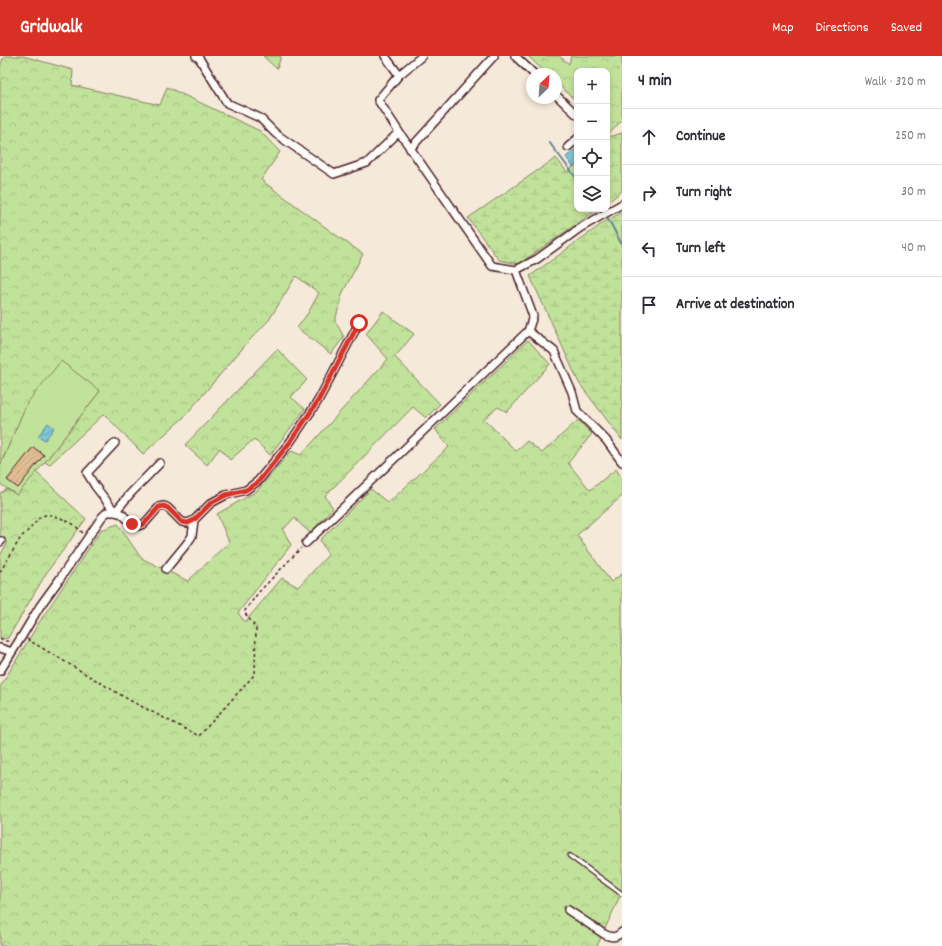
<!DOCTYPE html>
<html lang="en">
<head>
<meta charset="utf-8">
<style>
	:root { --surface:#fff; --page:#f2f2f3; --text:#2b2b33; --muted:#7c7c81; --line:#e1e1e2; --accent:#d93025 }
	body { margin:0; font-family:Dekko,sans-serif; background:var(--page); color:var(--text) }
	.controls { position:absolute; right:12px; top:12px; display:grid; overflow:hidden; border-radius:8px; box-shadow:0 2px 6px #0003 }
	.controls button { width:36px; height:36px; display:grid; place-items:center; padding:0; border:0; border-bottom:1px solid var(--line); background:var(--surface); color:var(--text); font:20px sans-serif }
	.compass { position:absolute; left:526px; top:12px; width:36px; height:36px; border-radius:50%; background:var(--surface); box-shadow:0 2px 6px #0003; rotate:25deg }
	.stop { position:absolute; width:12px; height:12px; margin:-9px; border:3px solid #d93025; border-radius:50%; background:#fff }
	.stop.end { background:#d93025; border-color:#fff; box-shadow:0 1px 4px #0008 }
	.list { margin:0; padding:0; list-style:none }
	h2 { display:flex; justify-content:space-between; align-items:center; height:52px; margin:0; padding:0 16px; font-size:17px }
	h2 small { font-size:13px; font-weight:400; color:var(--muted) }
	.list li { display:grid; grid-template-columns:26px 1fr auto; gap:12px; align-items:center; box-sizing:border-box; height:56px; padding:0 16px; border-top:1px solid var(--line) }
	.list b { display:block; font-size:15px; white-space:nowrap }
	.list em { font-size:13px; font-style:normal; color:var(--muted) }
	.icon { flex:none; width:22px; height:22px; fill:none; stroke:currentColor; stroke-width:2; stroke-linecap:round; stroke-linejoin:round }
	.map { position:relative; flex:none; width:622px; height:890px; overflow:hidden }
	header { display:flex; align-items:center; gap:24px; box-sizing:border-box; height:56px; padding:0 20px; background:var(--accent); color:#fff }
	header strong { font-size:19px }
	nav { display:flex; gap:22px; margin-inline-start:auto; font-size:14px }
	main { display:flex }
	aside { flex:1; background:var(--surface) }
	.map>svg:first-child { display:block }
	.forest { fill:url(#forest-crowns); stroke:#868062 }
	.wetland { fill:url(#wetland-marsh); stroke:#868062 }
	.pitch { fill:#c1e29a; stroke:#868062 }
	.water { fill:url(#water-waves); stroke:#678493 }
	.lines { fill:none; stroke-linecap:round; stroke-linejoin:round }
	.stream { stroke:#678493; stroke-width:2 }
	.building { fill:url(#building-hatch); stroke:#4a1f2b }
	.lane-casing { stroke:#4a1f2b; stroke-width:6 }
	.street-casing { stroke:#4a1f2b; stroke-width:10 }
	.path { stroke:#4a1f2b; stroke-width:1.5; stroke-dasharray:3 3; stroke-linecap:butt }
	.lane { stroke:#fdfcf7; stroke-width:3.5 }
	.street { stroke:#fdfcf7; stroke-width:7 }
	.route { stroke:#d93025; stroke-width:5 }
</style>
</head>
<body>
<header>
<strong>Gridwalk</strong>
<nav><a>Map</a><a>Directions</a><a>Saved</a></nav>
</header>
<main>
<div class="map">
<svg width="622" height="890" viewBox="0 0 622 890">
	<defs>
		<pattern id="forest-crowns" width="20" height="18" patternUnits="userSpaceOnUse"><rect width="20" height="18" fill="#c1e29a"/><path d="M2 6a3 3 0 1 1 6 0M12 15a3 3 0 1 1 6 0" fill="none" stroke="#a7c185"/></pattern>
		<pattern id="wetland-marsh" width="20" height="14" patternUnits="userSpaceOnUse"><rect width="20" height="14" fill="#c1e29a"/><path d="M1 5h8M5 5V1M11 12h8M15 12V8" fill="none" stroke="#a7c185"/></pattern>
		<pattern id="water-waves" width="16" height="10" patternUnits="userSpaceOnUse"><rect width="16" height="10" fill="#7ac7d8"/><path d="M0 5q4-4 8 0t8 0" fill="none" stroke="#6baaba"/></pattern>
		<pattern id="building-hatch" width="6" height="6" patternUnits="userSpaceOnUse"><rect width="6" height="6" fill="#e1bd92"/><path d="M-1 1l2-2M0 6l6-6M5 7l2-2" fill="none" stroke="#c3a27e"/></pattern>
	</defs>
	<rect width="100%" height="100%" fill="#f5e9d9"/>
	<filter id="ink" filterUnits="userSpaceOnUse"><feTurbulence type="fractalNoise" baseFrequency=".025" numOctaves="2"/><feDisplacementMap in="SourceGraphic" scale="8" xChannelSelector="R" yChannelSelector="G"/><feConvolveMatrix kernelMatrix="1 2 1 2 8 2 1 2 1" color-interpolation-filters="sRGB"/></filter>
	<g filter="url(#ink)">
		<path class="forest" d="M4,0H23L73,14L72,29L160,49L167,31L260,75L280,96L261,124L336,179L363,198L343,236L335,265L344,281L331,298L297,272L308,257L319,237L296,220L269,264L247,287L184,361L143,398L104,358L49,409L45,406L100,335L27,347L0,410V11Z
			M263,0H281L277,13Z
			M528,0H559L569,8L571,0H622V64L610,77L607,74V15H577V46L556,26V18H547Z
			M383,255L414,278L395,301L440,348L426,362L413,351L325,440L333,452L310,477L294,462L283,474L291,489L238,557L245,566L282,522L298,531L328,499L320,484L371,433L388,447L449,391L435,373L528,284L550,308L507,356L498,351L484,363L516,395L527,385L542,397L578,364L592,378L568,407L590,434L616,413L622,423V440L577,479L611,526L622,518V836L597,890H0V631L40,565L101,474L118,468L141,502L188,525L229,486L217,458L257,435L291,395L301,399L388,303L366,278Z
			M277,293L307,324L291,341L305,353L270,399L254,383L230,404L220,392L207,409L185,389Z
			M36,416L86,463L47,516L8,582L1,583H0V500L7,487L0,481V437L7,433L17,439Z"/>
		<path class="wetland" d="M622,77V135L607,147V80H612Z
			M556,102L567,116L577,108V153H598L519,208L499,204L468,162Z
			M622,156V384L579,327L530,220L603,167Z"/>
		<path class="pitch" d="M61,305L100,335L45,406L17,439L0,428V410L27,347Z"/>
		<path class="water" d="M577,92V108L573,111L566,101Z
			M48,367L54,372L45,384L38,380Z"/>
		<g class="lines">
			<path class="stream" d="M549,86L577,123
				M605,160L611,168L622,189"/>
		</g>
		<path class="building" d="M33,391L44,399L18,432L7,424Z"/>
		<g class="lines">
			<g class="lane-casing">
				<path id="lane" d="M570,800L622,838"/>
			</g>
			<g class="street-casing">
				<path id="street" d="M196,0L199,2L227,47L260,62L276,78L334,118L367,107L399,76
					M385,0L399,19
					M422,0L399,19L378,44L399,76L492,210L516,214L533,260L528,275L554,295L572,336L577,355L606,384L622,406
					M515,0L534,18
					M556,39L577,59
					M568,91L577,83
					M410,93L494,0
					M516,214L537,203L580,172L622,148
					M115,387L87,417L95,430L115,456L130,438L160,407
					M0,486L1,485
					M306,487L528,275
					M166,513L188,486L192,480L194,464
					M0,592L12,596L22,580L40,550L59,524L102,461L107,456H115L122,458L132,468L138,470L144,468L159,451L164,450L168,452L182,466L188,467L194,464L211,447L226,439L246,434L258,425L291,385L318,345L359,267
					M0,615L12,596
					M568,854L604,878C612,882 616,882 622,876"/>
			</g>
			<path class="path" d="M0,516L11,498L21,481L29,474L40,461L45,459H51L63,463L73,468L83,477
				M0,582L5,585H11
				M27,583L131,645L199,680L255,618L256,572L244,556L258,537L301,492"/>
			<use href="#lane" class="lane"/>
			<use href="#street" class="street"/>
		</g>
	</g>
	<g class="lines" filter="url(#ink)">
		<path class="route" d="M132,468L138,470L144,468L159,451L164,450L168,452L182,466L188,467L194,464L211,447L226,439L246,434L258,426L291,385L318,345L359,267"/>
	</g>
</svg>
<div class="controls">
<button>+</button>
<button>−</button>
<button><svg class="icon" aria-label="locate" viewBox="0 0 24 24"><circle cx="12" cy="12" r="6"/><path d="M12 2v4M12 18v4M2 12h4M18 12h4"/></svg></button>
<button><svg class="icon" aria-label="layers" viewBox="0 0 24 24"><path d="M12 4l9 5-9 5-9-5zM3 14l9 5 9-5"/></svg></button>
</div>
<svg class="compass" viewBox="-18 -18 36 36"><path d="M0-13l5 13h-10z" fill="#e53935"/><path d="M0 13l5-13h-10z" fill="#7c7c81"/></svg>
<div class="stop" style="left:359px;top:267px"></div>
<div class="stop end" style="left:132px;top:468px"></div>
</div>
<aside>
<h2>4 min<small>Walk · 320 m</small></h2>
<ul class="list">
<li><svg class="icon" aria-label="ahead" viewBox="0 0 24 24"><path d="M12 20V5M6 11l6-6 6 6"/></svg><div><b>Continue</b></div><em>250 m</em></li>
<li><svg class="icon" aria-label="right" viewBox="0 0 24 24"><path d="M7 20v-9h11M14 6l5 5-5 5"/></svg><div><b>Turn right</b></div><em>30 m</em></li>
<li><svg class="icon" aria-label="left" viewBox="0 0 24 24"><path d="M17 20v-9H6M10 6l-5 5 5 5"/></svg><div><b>Turn left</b></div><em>40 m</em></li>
<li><svg class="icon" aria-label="arrive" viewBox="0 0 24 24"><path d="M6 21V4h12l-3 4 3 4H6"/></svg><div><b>Arrive at destination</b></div></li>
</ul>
</aside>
</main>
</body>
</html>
